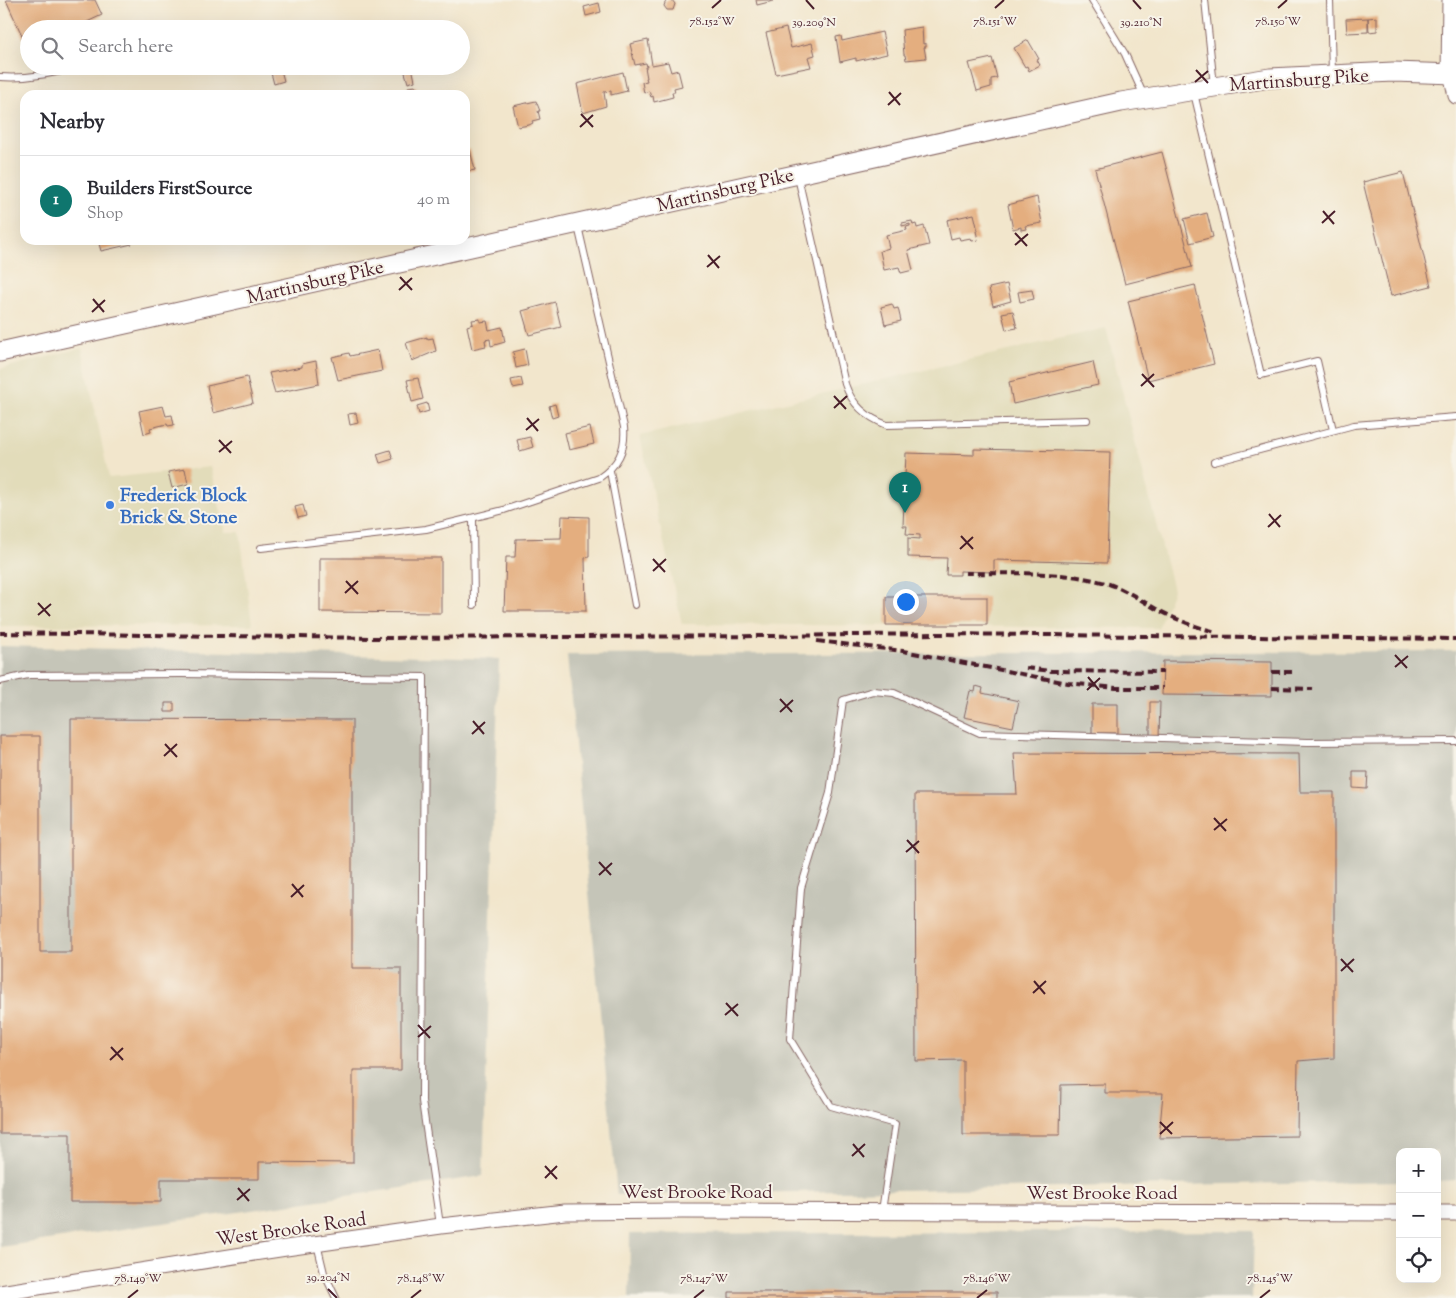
<!DOCTYPE html>
<html lang="en">
<head>
<meta charset="utf-8">
<style>
	:root { --surface:#fff; --page:#f7f7f7; --text:#2b2b33; --muted:#7c7c81; --line:#e1e1e2; --accent:#0f766e }
	body { margin:0; font-family:"Sorts Mill Goudy",serif; background:var(--page); color:var(--text) }
	.controls { position:absolute; right:15px; bottom:15px; display:grid; overflow:hidden; border-radius:10px; box-shadow:0 5px 20px #0002 }
	.controls button { width:45px; height:45px; display:grid; place-items:center; padding:0; border:0; border-bottom:1px solid var(--line); background:var(--surface); color:var(--text); font:25px sans-serif }
	.you { position:absolute; left:905px; top:601px; width:18px; height:18px; margin:-12px; border:4px solid #fff; border-radius:50%; background:#1a73e8; box-shadow:0 0 0 8px #1a73e833 }
	.badge { display:grid; place-items:center; width:32px; height:32px; border-radius:50%; background:var(--accent); color:#fff; font-size:16px; font-weight:700 }
	.pin { position:absolute; translate:-50% -41px; filter:drop-shadow(0 1px 2px #0008) }
	.pin::after { content:''; position:absolute; top:26px; width:18px; height:15px; background:inherit; clip-path:polygon(0 0,100% 0,50% 100%) }
	.list { margin:0; padding:0; list-style:none }
	h2 { display:flex; justify-content:space-between; align-items:center; height:65px; margin:0; padding:0 20px; font-size:21px }
	h2 small { font-size:16px; font-weight:400; color:var(--muted) }
	.list li { display:grid; grid-template-columns:32px 1fr auto; gap:15px; align-items:center; box-sizing:border-box; height:90px; padding:0 20px; border-top:1px solid var(--line) }
	.list b { display:block; font-size:19px; white-space:nowrap }
	.list p { margin:0; font-size:16px; white-space:nowrap; color:var(--muted) }
	.list em { font-size:16px; font-style:normal; color:var(--muted) }
	.icon { flex:none; width:28px; height:28px; fill:none; stroke:currentColor; stroke-width:2; stroke-linecap:round; stroke-linejoin:round }
	.map { position:relative; flex:none; width:1456px; height:1298px; overflow:hidden }
	.search { position:absolute; background:var(--surface); box-shadow:0 5px 20px #0002; left:20px; top:20px; width:450px; height:55px; display:flex; align-items:center; gap:12px; box-sizing:border-box; padding:0 18px; border-radius:28px; color:var(--muted); font-size:19px }
	.panel { position:absolute; background:var(--surface); box-shadow:0 5px 20px #0002; left:20px; top:90px; width:450px; height:155px; border-radius:15px }
	.map>svg:first-child { display:block }
	.built { fill:#e2dcba }
	.industrial { fill:#c5c5b8 }
	.building { fill:#e4ae7f }
	.lines { fill:none; stroke-linecap:round; stroke-linejoin:round }
	.service-casing { stroke:#856563; stroke-width:8 }
	.tertiary-casing { stroke:#856563; stroke-width:17 }
	.primary-casing { stroke:#856563; stroke-width:21 }
	.service { stroke:#fff; stroke-width:6 }
	.tertiary { stroke:#fff; stroke-width:15 }
	.primary { stroke:#fff; stroke-width:19 }
	.rail { stroke:#4a1f2b; stroke-width:4; stroke-dasharray:8 4; stroke-linecap:butt }
	.ticks { fill:none; stroke:#4a1f2b; stroke-width:2 }
	.shop-dot { fill:#3f7fe0; stroke:#f7f3e8; stroke-width:2 }
	.labels { text-anchor:middle; stroke-width:4; stroke-linejoin:round; paint-order:stroke }
	.street-label { font-size:19px; fill:#4a1f2b; stroke:#f7f3e8 }
	.shop-label { font-size:19px; font-weight:bold; fill:#366cbe; stroke:#f7f3e8; text-anchor:start }
	.ticks-label { font-size:12px; text-anchor:middle; fill:#4a1f2b; stroke:#f7f3e8; stroke-width:4; stroke-linejoin:round; paint-order:stroke }
</style>
</head>
<body>
<div class="map">
<svg width="1456" height="1298" viewBox="0 0 1456 1298">
	<rect width="100%" height="100%" fill="#f7f3e8"/>
	<filter id="ink" filterUnits="userSpaceOnUse"><feTurbulence type="fractalNoise" baseFrequency=".02" numOctaves="2"/><feDisplacementMap in="SourceGraphic" scale="10" xChannelSelector="R" yChannelSelector="G"/><feConvolveMatrix kernelMatrix="1 2 1 2 8 2 1 2 1" color-interpolation-filters="sRGB"/></filter>
	<filter id="wash" filterUnits="userSpaceOnUse"><feTurbulence type="fractalNoise" baseFrequency=".0096" numOctaves="4" result="noise"/><feDisplacementMap in="SourceGraphic" scale="20" xChannelSelector="R" yChannelSelector="G"/><feGaussianBlur stdDeviation="1.12" result="paint"/><feColorMatrix in="noise" values="0 0 0 0 0 0 0 0 0 0 0 0 0 0 0 0 0 1.4 0 .05"/><feComposite in="paint" operator="in"/></filter>
	<g filter="url(#wash)">
		<rect width="100%" height="100%" fill="#f2e6cc"/>
		<path class="built" d="M1106,328L1173,590L1158,628L682,624L640,436Z
			M82,348L109,478L210,467L226,532H240L252,625L0,626V369Z"/>
		<path class="industrial" d="M0,646L499,659L483,1176L0,1247Z
			M1456,651V1180L1437,1181V1152H1400V1181L617,1195L567,655Z
			M1254,1231L1252,1298H629L630,1234Z"/>
		<g id="blocks">
			<path class="building" d="M6,0H95L102,15L72,29H29V51Z
				M666,0H672L675,4L673,10H667L664,6Z
				M756,0H773V1L757,5Z
				M599,3L601,12L586,16L584,7Z
				M1377,17V31L1369,32L1368,18Z
				M1368,18V32L1347,33L1346,19Z
				M268,21L269,29H237V28Z
				M922,27L923,44L926,43V47H924L926,58L906,60L905,55H904L902,30Z
				M786,28L791,48L812,43L815,55L808,57L811,67L776,74L766,33Z
				M882,32L887,54L856,61V58L840,62L836,37L841,36L842,41Z
				M648,40L652,65L668,62L671,72L678,70L682,86L674,88L675,92H672L673,97L654,102L653,96L651,97L649,91L644,93L642,82L647,81L646,78H647L645,67H647L646,63L635,65L630,44Z
				M1028,40L1039,59L1037,60L1040,65L1029,71L1027,66L1025,67L1014,48Z
				M992,58L997,78L991,79V87L977,91L969,63Z
				M412,67L415,81L408,83L404,69Z
				M281,70L284,81L274,84L271,73Z
				M623,72L627,91L611,95V91L604,92L606,106L583,113L577,84Z
				M416,86L418,95H410L408,87Z
				M536,101L540,111H538L540,119L532,121L533,123L529,125L518,127L513,106Z
				M470,150L475,170L465,172V152Z
				M1162,152L1192,267L1125,284L1095,169Z
				M1403,172L1431,286L1391,296L1363,182Z
				M1037,197L1042,223L1025,226L1026,229L1021,230V227L1013,229L1008,205Z
				M1207,213L1213,237L1190,243L1184,219Z
				M974,214L978,231H976L978,240L972,241L971,238L960,240L959,237L951,239L947,220Z
				M912,221L913,225L916,224L917,228L924,226L929,245L908,250L913,270L901,273L899,267L884,270L880,251L889,248L886,235L907,230L906,227L910,226V224L902,226V223Z
				M98,240H131L132,244L101,251Z
				M1007,284L1011,301L993,306L989,288Z
				M1195,285L1214,364L1148,380L1128,301Z
				M1032,290L1034,299L1020,302L1018,292Z
				M555,302L561,327L529,335L522,311Z
				M892,304L894,309L898,308L901,321L885,325L881,307Z
				M1013,311L1017,328L1006,330L1002,313Z
				M480,319V322L487,321L489,330L502,327L505,342L491,346L490,339L485,340L486,346L472,349L467,326L473,324L472,320Z
				M427,337V339L433,338L436,351L412,361L406,343Z
				M525,349L528,365L516,368L513,352Z
				M378,350L382,371L338,380L332,357L349,353L350,356Z
				M316,361L319,384L275,393L269,373L302,367V364Z
				M1093,362L1098,385L1013,404L1009,382Z
				M247,377L253,403L213,413L207,386Z
				M418,378L423,399L412,402L407,380Z
				M521,378L523,386L513,388L511,380Z
				M427,403L429,411L419,414L417,406Z
				M555,404L558,416L552,418L549,406Z
				M163,406L166,416L172,415L174,425L168,426L167,424L150,428L151,432L144,434L139,411Z
				M356,413L358,423L350,425L348,414Z
				M590,427L594,444L569,450L565,433Z
				M530,437L533,447L520,451L517,440Z
				M974,449L1110,452L1107,563L994,560V572L960,571V575H946L947,558L908,557V538L920,539V535L906,534L907,526H903L906,453L974,455Z
				M390,450L393,459L380,463L377,454Z
				M185,469L188,484L172,488L168,472Z
				M303,505L306,516L298,518L295,507Z
				M562,516L589,517V557L585,558L586,611H504L506,557H515L516,539L561,538Z
				M320,558H441V613L320,612Z
				M886,597H987V625H886Z
				M1163,661L1272,662V696L1162,695Z
				M976,686L983,688L982,693L1019,701L1013,727L964,717L970,691L975,692Z
				M1150,702H1160L1159,737H1150Z
				M165,703H174V712H165Z
				M1092,704H1118V733H1092Z
				M71,719L352,720V968H401V1070H353V1163L259,1162V1179H161V1202H70V1134H0V736H40V952H71Z
				M1014,753L1299,754L1300,792H1334V1058L1298,1061L1297,1136L1159,1138L1163,1093H1105V1084L1061,1085L1060,1135H963V1060L916,1061L915,794H1017Z
				M1353,772H1368L1367,789L1353,788Z
				M729,1292H997V1298H729Z"/>
		</g>
	</g>
	<g filter="url(#ink)">
		<use href="#blocks" fill-opacity="0" stroke="#856563" stroke-width="1"/>
		<g class="lines">
			<g class="service-casing">
				<path id="service" d="M1092,0L1125,54L1144,96
					M1205,0L1214,86
					M1330,0L1332,73
					M0,77C28,79 54,74 80,66
					M1194,93L1261,375L1317,361L1333,430
					M798,177L845,384C852,405 866,417 887,425L1087,420
					M1214,462L1354,425L1456,417
					M610,471L635,605
					M473,518L474,605
					M261,548L426,529L504,510L599,478C618,465 626,450 624,427L578,226
					M0,681L28,675L181,674L424,677L422,1101L440,1225
					M882,1211L895,1124L831,1106L790,1039L801,888L830,793L843,700L873,691L894,693L980,733L1308,742L1456,741
					M317,1244L324,1273L336,1298"/>
			</g>
			<g class="tertiary-casing">
				<path id="tertiary" d="M1451,73L1456,96
					M1437,1213H1456
					M0,1293L286,1248L441,1226L565,1212L682,1211L1400,1213"/>
			</g>
			<g class="primary-casing">
				<path id="primary" d="M1451,73L1452,0
					M0,352L1121,102L1270,78L1393,72L1456,74"/>
			</g>
			<use href="#service" class="service"/>
			<use href="#tertiary" class="tertiary"/>
			<use href="#primary" class="primary"/>
			<path class="rail" d="M965,573C1012,574 1064,570 1109,584C1127,590 1143,602 1160,611C1178,620 1197,628 1217,632
				M0,633L373,638L769,636L941,634L1456,639
				M817,641L903,651L1068,683L1116,688H1163
				M1026,668L1051,671L1163,672
				M1272,672H1293
				M1272,688L1313,689"/>
		</g>
	</g>
	<path class="ticks" d="M806,0L814,9M1133,0L1141,9M712,8L721,0M995,8L1004,0M1278,8L1287,0M1196,70L1208,83M1195,82L1208,71M889,92L900,105M888,105L901,93M581,114L593,127M580,127L593,115M1323,211L1334,224M1322,223L1335,211M1015,233L1027,246M1015,245L1028,234M708,255L719,268M707,267L720,256M400,277L412,290M399,290L412,278M93,299L104,312M92,312L105,300M1142,374L1154,387M1141,386L1154,374M834,396L846,409M834,408L847,396M527,418L538,431M526,430L539,419M219,440L231,453M219,452L232,441M1269,514L1280,527M1268,527L1281,515M961,536L973,549M960,549L973,537M653,559L665,572M653,571L666,559M346,581L358,594M345,593L358,581M38,603L50,616M38,615L51,604M1395,655L1407,668M1395,667L1408,656M1088,677L1099,690M1087,690L1100,678M780,699L792,712M780,712L793,700M473,721L484,734M472,734L485,722M165,744L177,757M164,756L177,744M1214,818L1226,831M1214,830L1227,819M907,840L919,853M906,852L919,841M599,862L611,875M599,875L612,863M292,884L303,897M291,897L304,885M1341,959L1353,972M1341,971L1354,959M1034,981L1045,994M1033,993L1046,981M726,1003L738,1016M725,1015L738,1004M418,1025L430,1038M418,1037L431,1026M111,1047L123,1060M110,1060L123,1048M1160,1122L1172,1134M1160,1134L1173,1122M853,1144L864,1157M852,1156L865,1144M545,1166L557,1179M545,1178L557,1166M238,1188L249,1201M237,1200L250,1189M328,1289L337,1298M128,1298L138,1290M411,1298L421,1290M694,1298L704,1290M977,1298L987,1290M1260,1298L1270,1290"/>
	<circle class="shop-dot" cx="110" cy="505" r="5"/>
	<g class="labels">
		<g class="street-label">
			<text transform="translate(1299 79) rotate(-4)" y="7">Martinsburg Pike</text>
			<text transform="translate(725 189) rotate(-13)" y="7">Martinsburg Pike</text>
			<text transform="translate(315 281) rotate(-13)" y="7">Martinsburg Pike</text>
			<text x="697" y="1198">West Brooke Road</text>
			<text x="1102" y="1199">West Brooke Road</text>
			<text transform="translate(291 1228) rotate(-8)" y="7">West Brooke Road</text>
		</g>
		<g class="shop-label">
			<text x="120" y="501">Frederick Block<tspan x="120" dy="22">Brick &amp; Stone</tspan></text>
		</g>
	</g>
	<g class="ticks-label">
		<text x="995" y="25">78.151°W</text>
		<text x="712" y="25">78.152°W</text>
		<text x="1278" y="25">78.150°W</text>
		<text x="814" y="26">39.209°N</text>
		<text x="1141" y="26">39.210°N</text>
		<text x="328" y="1281">39.204°N</text>
		<text x="138" y="1282">78.149°W</text>
		<text x="421" y="1282">78.148°W</text>
		<text x="704" y="1282">78.147°W</text>
		<text x="987" y="1282">78.146°W</text>
		<text x="1270" y="1282">78.145°W</text>
	</g>
</svg>
<div class="controls">
<button>+</button>
<button>−</button>
<button><svg class="icon" aria-label="locate" viewBox="0 0 24 24"><circle cx="12" cy="12" r="6"/><path d="M12 2v4M12 18v4M2 12h4M18 12h4"/></svg></button>
</div>
<div class="you"></div>
<div class="pin badge" style="left:905px;top:513px">1</div>
<div class="search"><svg class="icon" aria-label="search" viewBox="0 0 24 24"><circle cx="10" cy="10" r="6"/><path d="M15 15l6 6"/></svg>Search here</div>
<section class="panel">
<h2>Nearby<small></small></h2>
<ul class="list">
<li><span class="badge">1</span><div><b>Builders FirstSource</b><p>Shop</p></div><em>40 m</em></li>
</ul>
</section>
</div>
</body>
</html>
